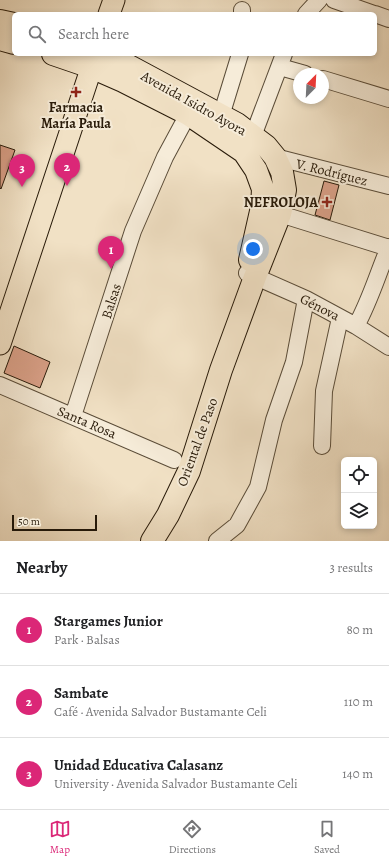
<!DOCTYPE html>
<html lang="en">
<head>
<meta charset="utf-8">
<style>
	:root { --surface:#fff; --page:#f2f2f2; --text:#202124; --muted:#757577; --line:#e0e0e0; --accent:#db2777 }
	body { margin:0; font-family:Alegreya,serif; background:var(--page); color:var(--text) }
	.controls { position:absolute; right:12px; bottom:12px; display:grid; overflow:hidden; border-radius:6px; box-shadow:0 2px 6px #0003 }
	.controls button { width:36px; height:36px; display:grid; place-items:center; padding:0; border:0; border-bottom:1px solid var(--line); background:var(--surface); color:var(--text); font:20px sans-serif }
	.compass { position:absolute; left:293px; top:68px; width:36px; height:36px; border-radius:50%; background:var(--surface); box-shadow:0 2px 6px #0003; rotate:24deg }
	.scale { position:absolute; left:12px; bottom:10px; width:85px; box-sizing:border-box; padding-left:4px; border:2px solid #281a09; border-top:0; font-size:11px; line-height:14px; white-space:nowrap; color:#281a09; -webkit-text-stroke:3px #f6ecd9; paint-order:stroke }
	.you { position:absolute; left:253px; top:249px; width:14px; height:14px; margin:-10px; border:3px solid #fff; border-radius:50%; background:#1a73e8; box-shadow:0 0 0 6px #1a73e833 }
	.badge { display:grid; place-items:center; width:26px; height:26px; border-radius:50%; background:var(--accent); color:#fff; font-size:13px; font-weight:700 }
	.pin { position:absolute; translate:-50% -33px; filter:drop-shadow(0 1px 2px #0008) }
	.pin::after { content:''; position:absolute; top:21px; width:14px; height:12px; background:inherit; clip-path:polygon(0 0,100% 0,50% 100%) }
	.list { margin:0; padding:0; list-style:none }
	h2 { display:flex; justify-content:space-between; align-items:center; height:52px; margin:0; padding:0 16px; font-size:17px }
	h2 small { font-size:13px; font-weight:400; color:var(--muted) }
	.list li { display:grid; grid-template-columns:26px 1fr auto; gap:12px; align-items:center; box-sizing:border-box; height:72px; padding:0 16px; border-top:1px solid var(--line) }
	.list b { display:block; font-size:15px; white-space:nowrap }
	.list p { margin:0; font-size:13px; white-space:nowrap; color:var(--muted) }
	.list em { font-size:13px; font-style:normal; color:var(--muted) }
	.icon { flex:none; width:22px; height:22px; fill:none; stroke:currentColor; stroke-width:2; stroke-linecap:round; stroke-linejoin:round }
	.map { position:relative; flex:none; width:389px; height:541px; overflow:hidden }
	.search { position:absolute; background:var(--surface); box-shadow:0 2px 6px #0003; left:12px; right:12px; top:12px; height:44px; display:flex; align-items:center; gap:10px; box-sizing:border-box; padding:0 14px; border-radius:6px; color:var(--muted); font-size:15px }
	.sheet { height:268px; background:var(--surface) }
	nav { display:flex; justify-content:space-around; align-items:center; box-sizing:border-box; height:56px; border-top:1px solid var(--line); background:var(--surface); font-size:11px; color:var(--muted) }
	nav a { display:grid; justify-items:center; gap:2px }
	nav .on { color:var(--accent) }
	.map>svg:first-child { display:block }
	.building { fill:#dba189; stroke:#281a09 }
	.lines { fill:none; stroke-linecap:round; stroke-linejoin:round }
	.minor-casing { stroke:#5a4c38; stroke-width:18 }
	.major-casing { stroke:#281a09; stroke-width:23 }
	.highway-casing { stroke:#281a09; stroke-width:24 }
	.minor { stroke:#f6ecd9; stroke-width:16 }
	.major { stroke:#f1e1c5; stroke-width:21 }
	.highway { stroke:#f1e1c5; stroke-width:22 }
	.poi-dot { fill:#8f2418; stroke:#f6ecd9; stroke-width:1.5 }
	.labels { text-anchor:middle; stroke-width:4; stroke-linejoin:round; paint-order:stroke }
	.street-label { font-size:14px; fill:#281a09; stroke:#f6ecd9 }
	.poi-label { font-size:14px; font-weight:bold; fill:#281a09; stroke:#f6ecd9 }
</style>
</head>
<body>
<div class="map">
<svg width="389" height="541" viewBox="0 0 389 541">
	<rect width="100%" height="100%" fill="#f1e1c5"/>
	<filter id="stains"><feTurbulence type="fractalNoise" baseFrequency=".005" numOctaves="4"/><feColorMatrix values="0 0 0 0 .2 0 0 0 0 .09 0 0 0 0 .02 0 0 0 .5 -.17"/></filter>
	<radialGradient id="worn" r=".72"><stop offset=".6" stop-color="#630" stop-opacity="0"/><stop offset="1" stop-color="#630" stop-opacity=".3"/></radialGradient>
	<path class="building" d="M0,145L15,150L1,189L0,188Z
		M324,181L339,185L330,220L315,215Z
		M14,346L50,362L40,388L4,373Z"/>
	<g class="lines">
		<g class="minor-casing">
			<path id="minor" d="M334,0L374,14
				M242,10V14
				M306,14L319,0
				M375,14L389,19
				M280,67L305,74
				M323,79L389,99
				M221,116L240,54
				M248,145L253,136L284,54
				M275,157L389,186
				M280,214L389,248
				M247,273L306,299L356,326L389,347
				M356,326C370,301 378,273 389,247
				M0,385L174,460
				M73,416L133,231L165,157L193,105
				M322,446L324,391L340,318
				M217,541L237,525L258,487L274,420L294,362L306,299"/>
		</g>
		<g class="major-casing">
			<path id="major" d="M109,14L114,0
				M0,344L96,54"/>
		</g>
		<g class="highway-casing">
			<path id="highway" d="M0,21L14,24
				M0,39L14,43
				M53,54L91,67L123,81L188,114L244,152L256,170L263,189L262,207L250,260
				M104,54L129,66L237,124L258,140L266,146L275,157L282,172L285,190L280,214L255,277L221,370L189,471L168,515L152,541"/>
		</g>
		<use href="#minor" class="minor"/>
		<use href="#major" class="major"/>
		<use href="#highway" class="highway"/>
	</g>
	<g class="poi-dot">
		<path d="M74 86h4v4h4v4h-4v4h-4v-4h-4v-4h4z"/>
		<path d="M325 196h4v4h4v4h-4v4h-4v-4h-4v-4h4z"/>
	</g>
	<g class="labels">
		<g class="street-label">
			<text transform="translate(194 103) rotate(29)" y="5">Avenida Isidro Ayora</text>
			<text transform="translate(332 172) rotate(14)" y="5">V. Rodríguez</text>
			<text transform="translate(111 301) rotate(-72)" y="5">Balsas</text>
			<text transform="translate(320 307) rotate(27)" y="5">Génova</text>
			<text transform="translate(87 422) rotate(23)" y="5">Santa Rosa</text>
			<text transform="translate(197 442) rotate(-70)" y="5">Oriental de Paso</text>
		</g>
		<g class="poi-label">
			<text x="76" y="112">Farmacia<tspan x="76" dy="16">María Paula</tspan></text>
			<text x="318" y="207" text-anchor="end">NEFROLOJA</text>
		</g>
	</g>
	<rect width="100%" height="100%" filter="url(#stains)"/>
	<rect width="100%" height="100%" fill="url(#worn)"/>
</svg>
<div class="controls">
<button><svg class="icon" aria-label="locate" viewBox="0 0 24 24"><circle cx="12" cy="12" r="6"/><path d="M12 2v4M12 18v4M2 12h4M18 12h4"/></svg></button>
<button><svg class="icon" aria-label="layers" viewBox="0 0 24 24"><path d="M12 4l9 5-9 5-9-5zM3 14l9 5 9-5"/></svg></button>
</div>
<svg class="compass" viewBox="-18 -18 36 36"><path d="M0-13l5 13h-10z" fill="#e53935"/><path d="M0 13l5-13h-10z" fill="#757577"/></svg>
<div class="scale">50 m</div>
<div class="you"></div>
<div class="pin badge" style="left:111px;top:269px">1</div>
<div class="pin badge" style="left:67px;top:186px">2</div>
<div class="pin badge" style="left:22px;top:187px">3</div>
<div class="search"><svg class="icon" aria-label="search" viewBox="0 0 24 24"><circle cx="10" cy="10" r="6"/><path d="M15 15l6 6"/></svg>Search here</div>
</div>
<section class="sheet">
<h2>Nearby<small>3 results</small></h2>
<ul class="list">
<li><span class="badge">1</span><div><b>Stargames Junior</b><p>Park · Balsas</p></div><em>80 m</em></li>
<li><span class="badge">2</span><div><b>Sambate</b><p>Café · Avenida Salvador Bustamante Celi</p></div><em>110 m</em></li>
<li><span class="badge">3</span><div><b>Unidad Educativa Calasanz</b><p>University · Avenida Salvador Bustamante Celi</p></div><em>140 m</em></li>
</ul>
</section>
<nav>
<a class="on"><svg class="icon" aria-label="map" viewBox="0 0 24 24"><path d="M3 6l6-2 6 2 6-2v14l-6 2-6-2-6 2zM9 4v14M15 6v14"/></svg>Map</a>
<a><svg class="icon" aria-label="directions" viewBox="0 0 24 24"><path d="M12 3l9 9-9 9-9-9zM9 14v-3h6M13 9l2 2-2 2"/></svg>Directions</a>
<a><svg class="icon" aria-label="saved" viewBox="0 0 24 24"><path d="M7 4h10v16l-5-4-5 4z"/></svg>Saved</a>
</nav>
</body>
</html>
